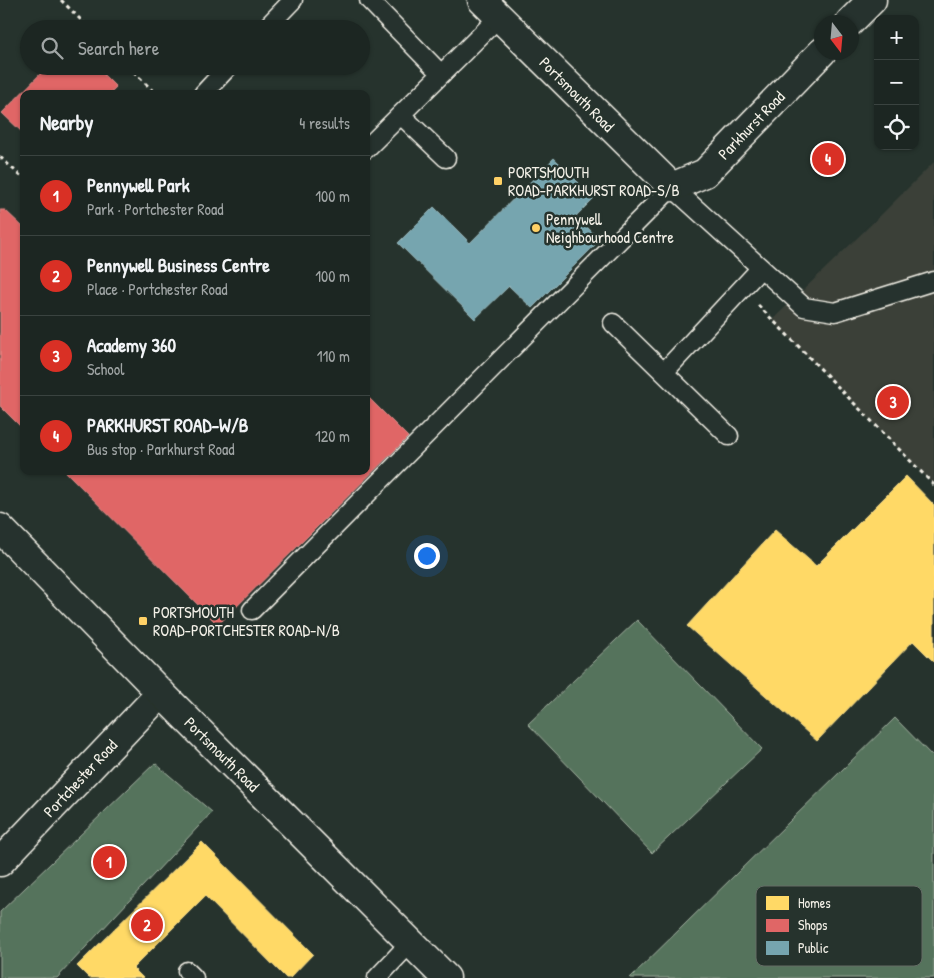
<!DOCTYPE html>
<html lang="en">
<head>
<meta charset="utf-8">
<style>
	:root { --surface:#1c2622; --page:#29322f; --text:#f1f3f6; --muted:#a0a5a5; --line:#3a4340; --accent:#d93025 }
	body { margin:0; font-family:"Patrick Hand",sans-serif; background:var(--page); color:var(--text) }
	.controls { position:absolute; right:15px; top:15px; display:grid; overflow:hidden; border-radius:10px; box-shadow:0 1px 4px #0004 }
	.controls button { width:45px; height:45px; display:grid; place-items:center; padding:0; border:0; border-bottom:1px solid var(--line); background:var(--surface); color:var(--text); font:25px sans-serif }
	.compass { position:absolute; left:814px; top:15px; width:45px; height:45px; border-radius:50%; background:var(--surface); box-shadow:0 1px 4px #0004; rotate:164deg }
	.you { position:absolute; left:426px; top:555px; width:18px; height:18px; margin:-12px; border:4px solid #fff; border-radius:50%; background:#1a73e8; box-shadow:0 0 0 8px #1a73e833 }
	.badge { display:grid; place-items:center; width:32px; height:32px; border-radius:50%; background:var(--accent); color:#fff; font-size:16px; font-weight:700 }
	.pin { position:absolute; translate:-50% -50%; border:2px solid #fff; box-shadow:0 1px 5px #0006 }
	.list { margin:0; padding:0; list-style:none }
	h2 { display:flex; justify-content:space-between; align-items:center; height:65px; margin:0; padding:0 20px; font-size:21px }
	h2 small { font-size:16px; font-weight:400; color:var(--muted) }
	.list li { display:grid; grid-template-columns:32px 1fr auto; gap:15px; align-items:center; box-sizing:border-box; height:80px; padding:0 20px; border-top:1px solid var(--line) }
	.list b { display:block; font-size:19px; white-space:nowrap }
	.list p { margin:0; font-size:16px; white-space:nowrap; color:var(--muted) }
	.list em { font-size:16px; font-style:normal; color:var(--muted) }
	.icon { flex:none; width:28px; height:28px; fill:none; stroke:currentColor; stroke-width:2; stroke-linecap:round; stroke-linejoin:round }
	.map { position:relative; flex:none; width:934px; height:978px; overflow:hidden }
	.search { position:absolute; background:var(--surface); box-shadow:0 1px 4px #0004; left:20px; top:20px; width:350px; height:55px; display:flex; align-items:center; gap:12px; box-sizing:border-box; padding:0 18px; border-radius:28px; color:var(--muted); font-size:19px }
	.panel { position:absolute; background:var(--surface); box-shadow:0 1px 4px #0004; left:20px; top:90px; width:350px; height:385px; border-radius:10px }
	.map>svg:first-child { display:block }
	.built { fill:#3b4139 }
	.green { fill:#55735b; stroke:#a4b2a2 }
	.homes { fill:#ffd966; stroke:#fce08d }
	.shops { fill:#e06666; stroke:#e6908d }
	.public { fill:#76a5af; stroke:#9cbcc0 }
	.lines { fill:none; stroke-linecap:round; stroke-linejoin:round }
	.lane-casing { stroke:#f4f1e8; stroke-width:21 }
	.street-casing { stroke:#f4f1e8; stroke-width:31 }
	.secondary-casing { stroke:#f4f1e8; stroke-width:31 }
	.path { stroke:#f4f1e8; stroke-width:3; stroke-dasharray:4 4; stroke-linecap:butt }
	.lane { stroke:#26332d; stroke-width:18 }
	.street { stroke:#26332d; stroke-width:28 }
	.secondary { stroke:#26332d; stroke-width:28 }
	.poi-dot { fill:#ffd166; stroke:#26332d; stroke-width:2 }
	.labels { text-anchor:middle; stroke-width:5; stroke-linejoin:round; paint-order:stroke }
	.street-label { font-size:16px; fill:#f4f1e8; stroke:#26332d }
	.poi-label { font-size:16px; fill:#f4f1e8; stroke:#26332d; text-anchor:start }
	.key { fill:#26332d; stroke:#646c65; stroke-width:1 }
	.key-label { font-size:14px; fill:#f4f1e8 }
</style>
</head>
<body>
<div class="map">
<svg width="934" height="978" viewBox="0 0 934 978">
	<rect width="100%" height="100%" fill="#26332d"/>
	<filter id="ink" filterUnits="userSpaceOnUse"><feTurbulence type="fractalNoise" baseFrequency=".02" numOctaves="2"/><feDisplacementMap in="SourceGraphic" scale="10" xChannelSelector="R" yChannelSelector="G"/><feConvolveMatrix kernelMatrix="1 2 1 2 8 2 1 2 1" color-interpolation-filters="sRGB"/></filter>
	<g filter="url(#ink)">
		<path class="built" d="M934,162V485L772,320L881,215Z"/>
		<path class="green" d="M637,620L762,749L652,853L528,724Z
			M895,718L934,758V978H630Z
			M155,763L212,812L57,978H0V912Z"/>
		<path class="homes" d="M906,476L934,505V662L913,641L817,741L687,626L775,530L816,566Z
			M202,842L313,954L290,978H286L205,896L133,968L143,978H89L77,966Z"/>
		<path class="shops" d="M48,66H95L116,87L109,94H24V134L2,113Z
			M0,210H5L24,228V430L0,406Z
			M366,395L408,437L218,625L65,471H366Z"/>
		<path class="public" d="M554,158L594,198L576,216L600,240L532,308L509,286L475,319L398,243L434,207L470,243Z"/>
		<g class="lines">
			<g class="lane-casing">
				<path id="lane" d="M369,0L441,74
					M265,29L293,0
					M203,94L229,66
					M401,115L446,158
					M366,149L499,17
					M613,323L729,436
					M664,372L761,268
					M252,610L672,187L804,307L835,312L934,281
					M187,971L194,978
					M377,978L411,942"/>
			</g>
			<g class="street-casing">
				<path id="street" d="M482,0L672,187L705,173L822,52
					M850,22L872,0
					M0,862L161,693"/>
			</g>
			<g class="secondary-casing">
				<path id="secondary" d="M0,528L161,693L446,978"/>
			</g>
			<path class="path" d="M61,0L90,29
				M128,66L156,94
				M0,157L24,179
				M758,305L934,485"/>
			<use href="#lane" class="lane"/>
			<use href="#street" class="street"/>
			<use href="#secondary" class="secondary"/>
		</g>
	</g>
	<g class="poi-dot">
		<rect x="493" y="176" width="10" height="10" rx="2.5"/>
		<circle cx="536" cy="228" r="5"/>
		<rect x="138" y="616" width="10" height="10" rx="2.5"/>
	</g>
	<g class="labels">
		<g class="street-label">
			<text transform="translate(577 94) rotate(45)" y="6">Portsmouth Road</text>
			<text transform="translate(751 125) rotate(-46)" y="6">Parkhurst Road</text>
			<text transform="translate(222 754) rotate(45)" y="6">Portsmouth Road</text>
			<text transform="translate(80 778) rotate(-47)" y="6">Portchester Road</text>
		</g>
		<g class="poi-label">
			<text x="508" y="178">PORTSMOUTH<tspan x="508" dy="18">ROAD-PARKHURST ROAD-S/B</tspan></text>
			<text x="546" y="225">Pennywell<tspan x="546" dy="18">Neighbourhood Centre</tspan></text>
			<text x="153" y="618">PORTSMOUTH<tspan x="153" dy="18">ROAD-PORTCHESTER ROAD-N/B</tspan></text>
		</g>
	</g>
	<rect x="756" y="886" width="166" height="80" rx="8" class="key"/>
	<rect x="766" y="896" width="23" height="14" fill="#ffd966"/>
	<rect x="766" y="919" width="23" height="13" fill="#e06666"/>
	<rect x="766" y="941" width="23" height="14" fill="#76a5af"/>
	<g class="key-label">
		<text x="798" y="908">Homes</text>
		<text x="798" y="930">Shops</text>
		<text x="798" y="953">Public</text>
	</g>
</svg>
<div class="controls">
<button>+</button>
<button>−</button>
<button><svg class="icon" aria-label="locate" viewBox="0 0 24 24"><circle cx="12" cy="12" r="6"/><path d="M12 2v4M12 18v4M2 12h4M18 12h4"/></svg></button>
</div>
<svg class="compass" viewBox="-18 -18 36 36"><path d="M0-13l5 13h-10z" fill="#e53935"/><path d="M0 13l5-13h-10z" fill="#a0a5a5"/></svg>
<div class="you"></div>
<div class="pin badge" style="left:109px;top:862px">1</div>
<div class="pin badge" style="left:147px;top:925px">2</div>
<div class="pin badge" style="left:893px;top:402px">3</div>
<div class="pin badge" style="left:828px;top:159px">4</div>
<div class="search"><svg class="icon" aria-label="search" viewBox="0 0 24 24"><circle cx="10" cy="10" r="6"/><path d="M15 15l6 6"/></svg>Search here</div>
<section class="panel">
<h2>Nearby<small>4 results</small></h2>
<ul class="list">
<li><span class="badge">1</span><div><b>Pennywell Park</b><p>Park · Portchester Road</p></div><em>100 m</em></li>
<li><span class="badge">2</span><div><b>Pennywell Business Centre</b><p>Place · Portchester Road</p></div><em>100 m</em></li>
<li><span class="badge">3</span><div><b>Academy 360</b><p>School</p></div><em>110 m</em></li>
<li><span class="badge">4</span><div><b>PARKHURST ROAD-W/B</b><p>Bus stop · Parkhurst Road</p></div><em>120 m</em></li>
</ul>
</section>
</div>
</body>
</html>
